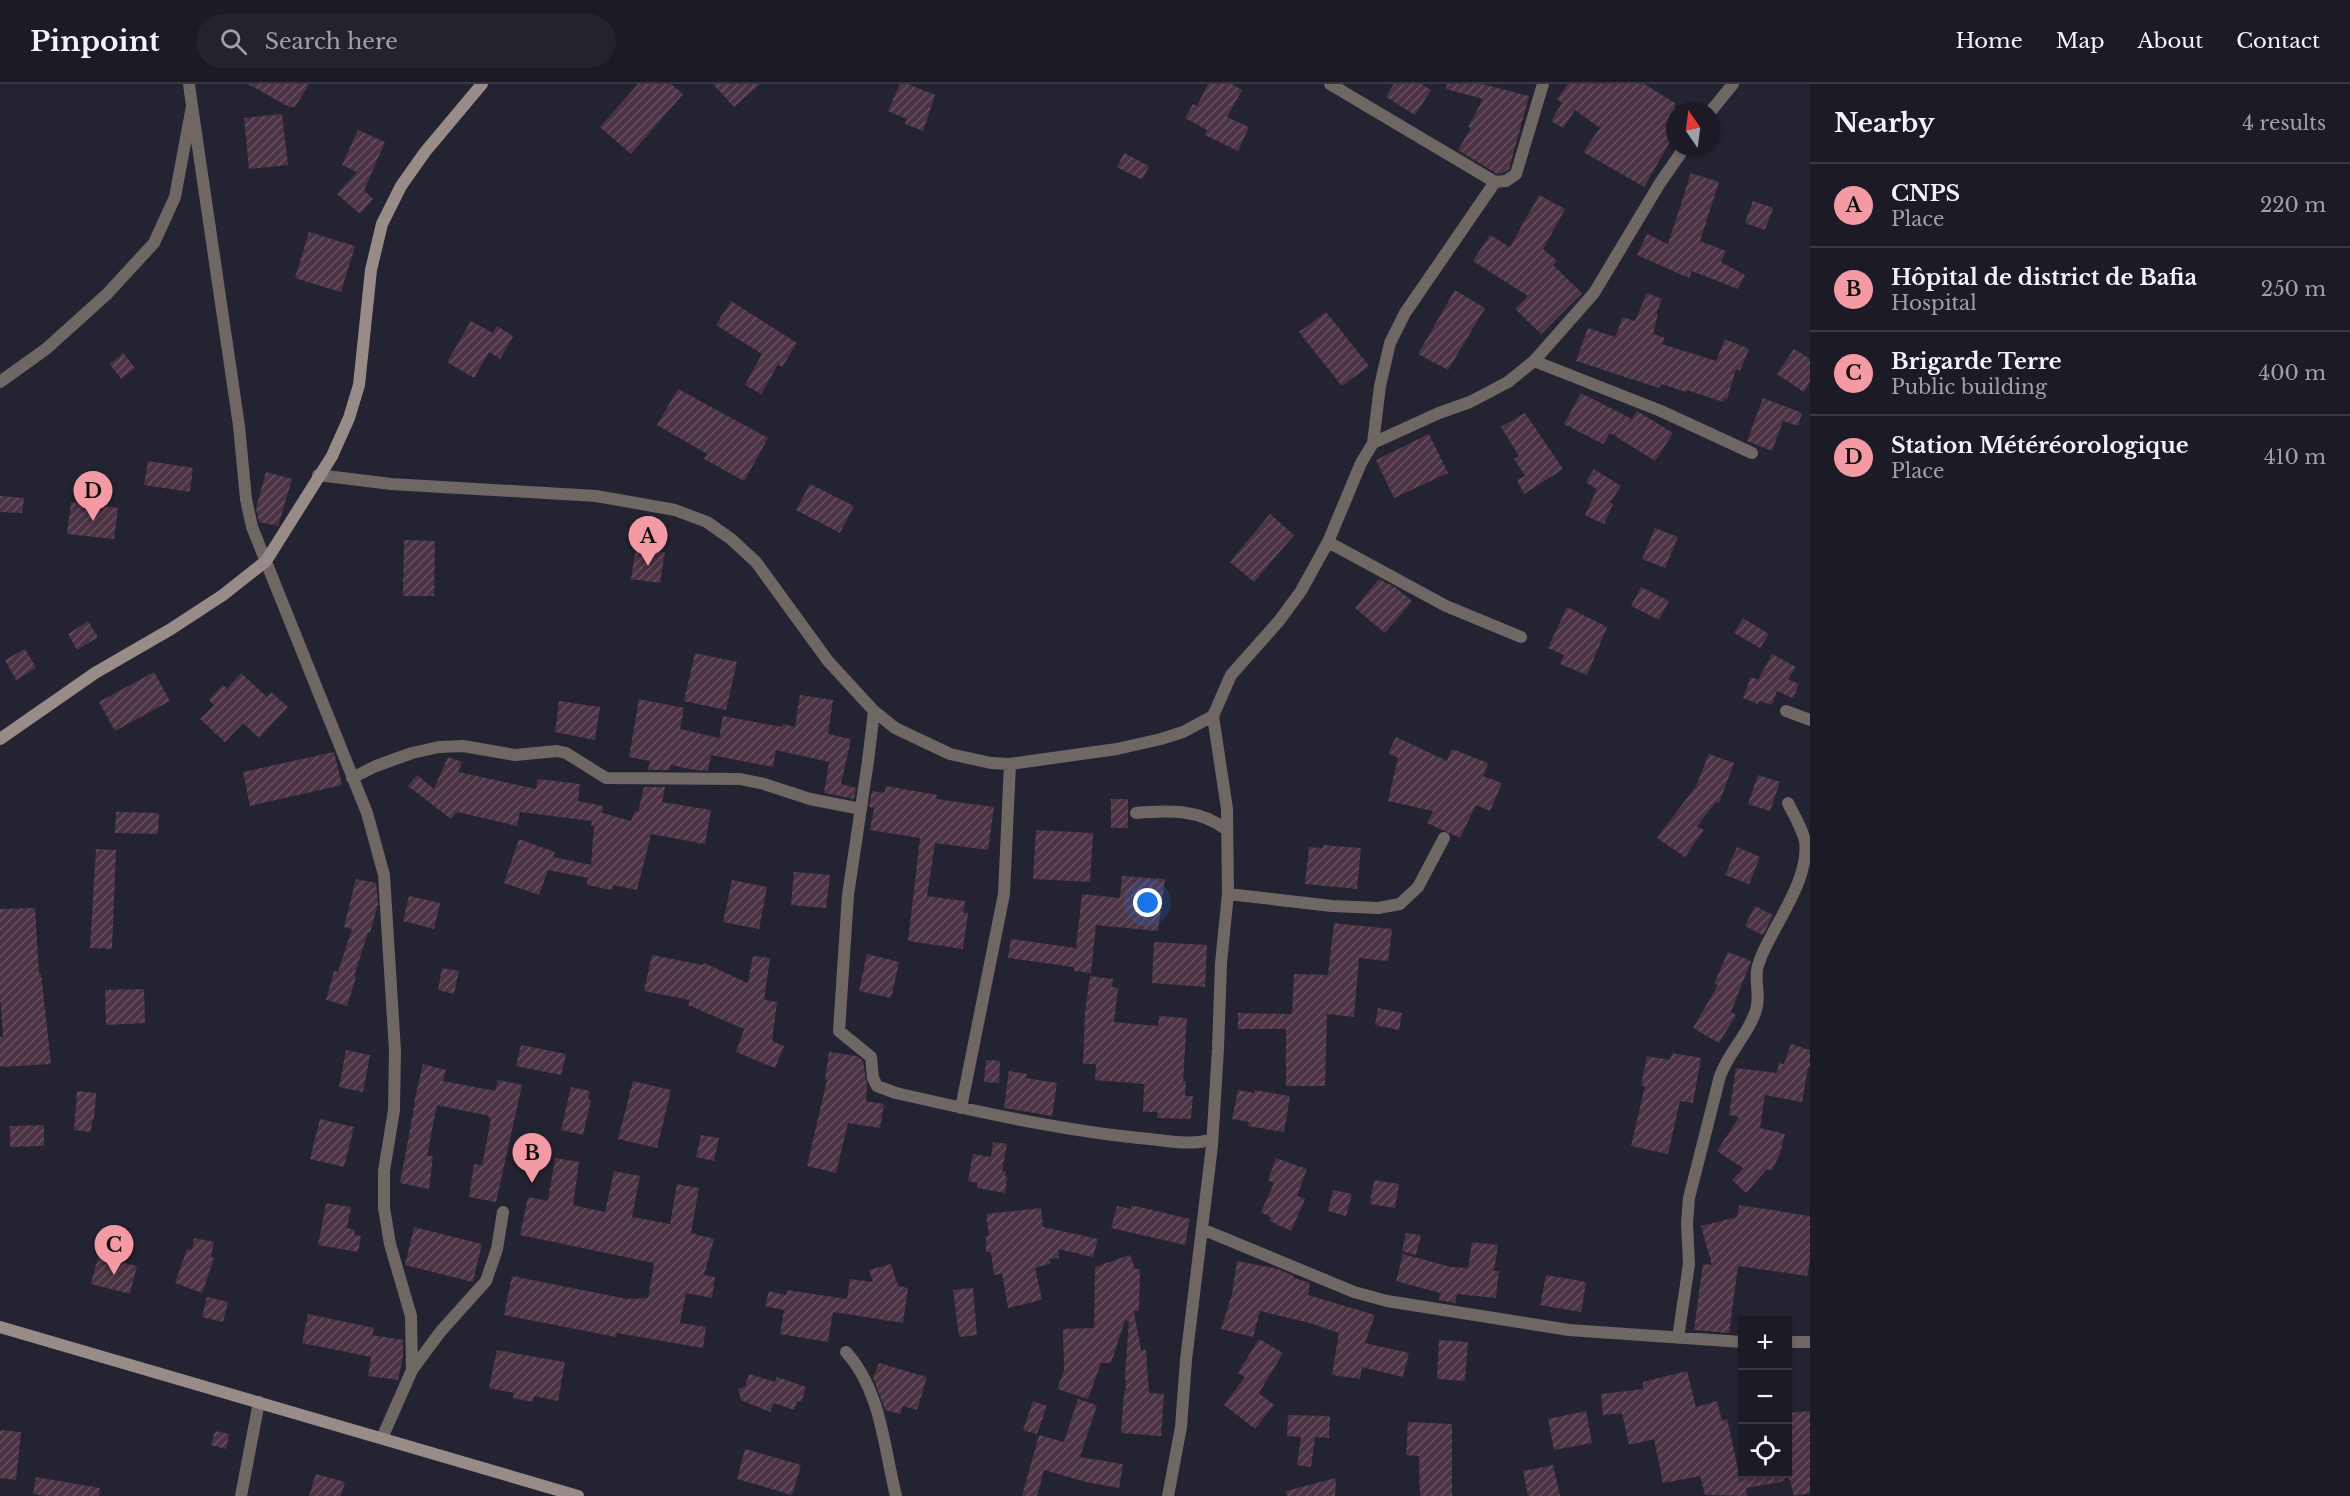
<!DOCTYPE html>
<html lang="en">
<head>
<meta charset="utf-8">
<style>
	:root { --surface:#1b1a25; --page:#24232d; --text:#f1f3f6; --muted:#a0a1a7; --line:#393842; --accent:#f49aa4 }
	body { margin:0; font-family:"Libre Baskerville",serif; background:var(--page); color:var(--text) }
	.controls { position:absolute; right:18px; bottom:18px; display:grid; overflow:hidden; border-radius:0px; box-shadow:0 2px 4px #0004 }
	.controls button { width:54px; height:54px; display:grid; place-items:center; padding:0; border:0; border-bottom:2px solid var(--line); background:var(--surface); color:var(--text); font:30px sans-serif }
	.compass { position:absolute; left:1666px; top:18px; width:54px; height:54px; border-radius:50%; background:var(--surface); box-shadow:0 2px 4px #0004; rotate:346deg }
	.you { position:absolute; left:1148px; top:819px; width:21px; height:21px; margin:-15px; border:4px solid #fff; border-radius:50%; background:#1a73e8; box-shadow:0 0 0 9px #1a73e833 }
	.badge { display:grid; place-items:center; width:39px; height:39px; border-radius:50%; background:var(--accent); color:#111; font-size:20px; font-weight:700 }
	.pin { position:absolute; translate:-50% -50px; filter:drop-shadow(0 2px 3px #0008) }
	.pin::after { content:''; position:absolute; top:32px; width:21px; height:18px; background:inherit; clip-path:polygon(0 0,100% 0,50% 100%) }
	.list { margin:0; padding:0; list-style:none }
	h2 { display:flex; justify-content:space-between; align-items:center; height:78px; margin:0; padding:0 24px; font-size:26px }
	h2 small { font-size:20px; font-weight:400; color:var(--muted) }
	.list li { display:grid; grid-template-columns:39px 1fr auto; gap:18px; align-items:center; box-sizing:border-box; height:84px; padding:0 24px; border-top:2px solid var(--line) }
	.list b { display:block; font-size:22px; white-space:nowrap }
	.list p { margin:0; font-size:20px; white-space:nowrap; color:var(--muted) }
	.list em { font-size:20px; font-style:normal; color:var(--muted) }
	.icon { flex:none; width:33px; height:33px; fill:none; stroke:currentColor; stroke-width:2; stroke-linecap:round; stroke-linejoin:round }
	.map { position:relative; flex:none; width:1810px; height:1412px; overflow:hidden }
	header { display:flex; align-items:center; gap:36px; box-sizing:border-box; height:84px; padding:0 30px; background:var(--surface); border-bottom:2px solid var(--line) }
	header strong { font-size:28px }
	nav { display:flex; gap:33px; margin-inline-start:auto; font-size:21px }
	.search { width:420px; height:54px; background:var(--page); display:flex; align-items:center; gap:15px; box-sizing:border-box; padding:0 21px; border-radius:33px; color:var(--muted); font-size:22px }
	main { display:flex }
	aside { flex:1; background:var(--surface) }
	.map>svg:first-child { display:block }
	.building { fill:url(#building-hatch) }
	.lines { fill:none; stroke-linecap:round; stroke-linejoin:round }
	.street { stroke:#6f6764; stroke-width:12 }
	.secondary { stroke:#998c88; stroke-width:12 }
</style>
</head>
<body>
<header>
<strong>Pinpoint</strong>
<div class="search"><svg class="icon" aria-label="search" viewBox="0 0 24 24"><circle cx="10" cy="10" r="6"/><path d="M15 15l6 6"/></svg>Search here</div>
<nav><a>Home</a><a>Map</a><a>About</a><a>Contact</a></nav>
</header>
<main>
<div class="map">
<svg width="1810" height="1412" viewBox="0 0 1810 1412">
	<defs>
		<pattern id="building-hatch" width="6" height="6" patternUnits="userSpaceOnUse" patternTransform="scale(1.5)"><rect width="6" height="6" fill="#4d3444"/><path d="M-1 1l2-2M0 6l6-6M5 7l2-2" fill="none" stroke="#66505f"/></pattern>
	</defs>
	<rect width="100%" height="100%" fill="#242331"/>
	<path class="building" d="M248,0H309L295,23H289Z
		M638,0H671L683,10L631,70L600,43Z
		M713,0H760L734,23Z
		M900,0H908L935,11L923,47L905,40L907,35L888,27Z
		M1208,0H1232L1242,6L1227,33L1249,43L1238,67L1205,51L1207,46L1185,34L1193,20L1197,22Z
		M1394,0H1421L1431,6L1415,31L1386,13Z
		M1447,0H1482L1529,12L1509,85L1503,89L1497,90L1458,66L1471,44L1468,43L1483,15L1446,5Z
		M1568,0H1644L1675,19V49L1644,103L1583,68L1600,44L1575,26L1563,44L1551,37L1562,19L1557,15Z
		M282,30L288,81L249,85L244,34Z
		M358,46L385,58L364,106L373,115L360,130L337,110L357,88L342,81Z
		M1124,69L1149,82L1142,96L1117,83Z
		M1691,89L1719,98L1700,157L1726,167L1721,178L1745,191L1738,205L1692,187L1689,194L1637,171L1647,150L1668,160Z
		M1539,111L1565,125L1543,165L1557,177L1553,181L1582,209L1541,250L1515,225L1528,212L1473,177L1490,151L1510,163Z
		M1753,117L1773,124L1765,146L1745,139Z
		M309,148L355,162L341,208L295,194Z
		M1455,206L1485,224L1448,286L1418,270Z
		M1647,209L1662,215L1656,230H1658L1653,250L1665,254L1662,260L1716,277L1725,255L1749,265L1740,287L1736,285L1727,315L1724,314L1723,318L1687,306L1686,308L1661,300L1659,304L1576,277L1588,244L1615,253L1623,233L1635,237Z
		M731,217L797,259L782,283L778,280L761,310L745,301L762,270L716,241Z
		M1326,228L1369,282L1342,302L1299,248Z
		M471,237L493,249L497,242L513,252L500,275L489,268L474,294L447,278Z
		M1794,265L1810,275V298L1804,308L1777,290Z
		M123,269L135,284L121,295L110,280Z
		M678,305L768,354L744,397L704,375L707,370L657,341Z
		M1581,309L1632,335L1637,327L1673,349L1655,377L1615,352L1616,349L1614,351L1610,349L1603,360L1564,340Z
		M1763,314L1802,329L1798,342L1783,337L1772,367L1747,357Z
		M1525,329L1563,385L1524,410L1517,396L1525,392L1514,375L1519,372L1501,343Z
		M1429,350L1448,389L1394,414L1376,376Z
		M148,377L193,384L190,408L144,401Z
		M1594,385L1621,402L1610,418L1613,420L1604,440L1585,431L1597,405L1586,398Z
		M266,388L292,395L278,442L259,438L256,424Z
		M810,400L854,422L840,449L796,426Z
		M0,412L24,414L22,429L0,428Z
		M71,418L118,424L114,455L67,450Z
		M1270,430L1294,451L1254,498L1230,478Z
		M1655,444L1678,453L1665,484L1642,475Z
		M404,456L435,457L434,512H403Z
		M636,464L665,468L660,499L631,495Z
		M1379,495L1396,504L1412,517L1385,549L1355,524Z
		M1641,503L1669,517L1659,536L1631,522Z
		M1567,523L1607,543L1587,591L1560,580L1564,571L1548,564Z
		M1743,534L1769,550L1760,564L1734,549Z
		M88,537L98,553L77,566L68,550Z
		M25,565L36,584L16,596L5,576Z
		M695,569L737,578L726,626L684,617Z
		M1772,570L1796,583L1788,595L1799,600L1793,614L1777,607L1772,621L1759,617L1758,620L1743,614L1751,593L1758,596Z
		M154,588L170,617L115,647L99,618Z
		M241,589L267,613L271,608L288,623L259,654L243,639L225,658L200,635L214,621L209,616L223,601L227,605Z
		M800,611L833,616L828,650L851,655L841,700L856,704L854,715L824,709L829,678L776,666L773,683L711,671L708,687L695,686L671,681L669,686H648L650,677L629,673L639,615L684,624L680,645L719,654L723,632L782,643L783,640L795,643Z
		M559,617L600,623L595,656L555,648Z
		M1396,653L1447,677L1452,665L1488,679L1483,692L1502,699L1490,727L1476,721L1460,754L1427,739L1433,727L1388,717L1398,674L1388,669Z
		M334,668L342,701L250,722L243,688Z
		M1709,670L1734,679L1719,719L1716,718L1697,742L1704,746L1685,773L1657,754L1696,702Z
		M448,673L462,678L458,688L536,705L538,695L580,700L578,717L603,722L602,729L631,737L635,727L638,728L644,703H665L662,718L711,726L705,760L651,750L637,806L613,801L612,806L587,801L588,794L548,786L539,811L504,799L519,755L555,768L553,773L591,781L594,742H591L592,737L520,728L517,742L457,728L451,735L408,702L417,691L434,705Z
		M1758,691L1780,698L1770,727L1748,720Z
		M886,702L937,711L936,715L994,723L988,766L935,759L927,812L965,817L963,829H968L963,865L908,857L920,754L870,746L874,724L869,723L872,707L884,709Z
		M1111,715H1128V744H1111Z
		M116,728L159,729L158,750L115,749Z
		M1036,746L1093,749L1090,798L1033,795Z
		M1323,761L1361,764L1357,805L1305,800L1309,763L1323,764Z
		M1737,763L1760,773L1749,800L1725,791Z
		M96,765L116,766L112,865L90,864Z
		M794,788L830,791L826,824L791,821Z
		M1122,792L1165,795L1158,847L1096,841L1091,889L1074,887V883L1008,874L1011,855L1076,864L1082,810L1120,814Z
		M356,795L376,799L378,820L370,849L368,848L354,892L356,893L347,922L326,916L334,887L338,888L352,845L344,843Z
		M732,796L767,803L759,845L723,838Z
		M409,812L440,819L434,845L403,837Z
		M1755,822L1773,831L1763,851L1745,842Z
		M35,824L39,890L41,889L51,980L0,983V953H3L0,911V825Z
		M1334,839L1392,845L1388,877L1359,874L1354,933L1327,930L1325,1002H1286V945H1238V929L1292,930L1294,890L1328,891Z
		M1154,858L1207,861L1205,903L1152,899Z
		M1728,868L1751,877L1731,928L1736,931L1719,959L1693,944L1718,901L1714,900Z
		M867,870L899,878L891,914L859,907Z
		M652,871L703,881L704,879L748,899L753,872L770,874L764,916L777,918L772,957L784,962L775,984L736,968L744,945L688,921L690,916L644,907Z
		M442,884L459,887L454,910L438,906Z
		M1090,892L1113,895L1112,903L1118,904L1114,938L1158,942L1159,932L1187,934L1183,997H1186L1185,1012H1193L1191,1033L1189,1035L1157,1034L1158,1028H1143L1144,1000L1095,996L1096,980H1083L1085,928Z
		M144,905L145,939L106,941L105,906Z
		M1378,924L1402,929L1399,946L1375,941Z
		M1791,960L1810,966V983H1808L1802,1018L1765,1011L1760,1044L1785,1050L1779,1072L1771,1087L1767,1085L1746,1109L1732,1096L1743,1084L1717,1067L1739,1033L1729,1031L1736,984L1777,989L1779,979L1784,980Z
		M521,961L566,970L561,991L516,982Z
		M346,966L370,971L363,1008L339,1003Z
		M829,968L857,972L863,977L867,1001L866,1017L884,1020L880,1044L848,1039L836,1089L807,1082L827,996H825Z
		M1672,969L1701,974L1693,1019L1680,1017L1668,1070L1631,1062L1645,1002H1641L1647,972L1670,976Z
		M986,976L1000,977L999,999L984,998Z
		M423,980L446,986L443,997L495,1007L498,996L522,1001L496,1118L469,1113L474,1080L482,1081L491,1035H489V1032L437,1021L427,1072H433L429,1105L400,1099L415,1019H414Z
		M1009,987L1027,990L1026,994L1057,999L1052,1032L1004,1024Z
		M633,997L671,1006L657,1064L618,1055Z
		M571,1003L590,1007L588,1015L591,1016L583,1051L561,1046Z
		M1238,1006L1254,1009V1006L1290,1012L1284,1048L1248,1042L1249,1038L1232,1035Z
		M77,1007L96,1009L94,1036H92L91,1048L74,1046Z
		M320,1035L354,1043L344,1083L310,1075Z
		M44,1041V1062L10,1063V1042Z
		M701,1051L719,1054L714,1077L696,1073Z
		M993,1058L1007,1060L1002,1087H1006L1005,1092L1007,1093L1005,1109L977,1104L978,1099L968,1097L973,1070L991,1073Z
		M555,1074L579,1078L573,1121L605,1128L614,1087L640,1092L632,1133L670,1140L677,1100L699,1104L691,1149L714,1155L704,1191L715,1193L712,1214L686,1209L680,1239L706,1243L703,1264L617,1249L616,1253L504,1231L512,1192L627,1215L648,1214L654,1179L520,1151L528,1113L548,1117Z
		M1276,1074L1307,1085L1297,1112L1305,1115L1291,1147L1270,1137L1271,1133L1261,1128L1274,1099L1268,1096Z
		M1374,1096L1399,1100L1395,1124L1370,1120Z
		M1333,1106L1352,1110L1346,1132L1328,1127Z
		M326,1119L351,1123L347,1144L355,1146L354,1151L361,1152L358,1168L318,1161Z
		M1131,1121L1190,1135L1185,1161L1111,1144L1117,1122L1131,1125Z
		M1739,1121L1810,1132V1176L1807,1192L1738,1182L1729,1249L1694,1246L1703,1180L1712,1181L1701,1142L1737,1133Z
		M1041,1124L1043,1143L1098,1155L1093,1173L1058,1165L1059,1174L1049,1175L1051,1179L1035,1184L1042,1216L1008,1224L1002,1190L994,1191L991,1168H986V1152H989L986,1130Z
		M414,1143L482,1160L473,1198L405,1181Z
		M1406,1149L1421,1151L1416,1171L1402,1167Z
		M194,1154L214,1158L211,1173L214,1174L202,1209L175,1199L187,1165L192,1166Z
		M1472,1158L1498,1161L1494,1187H1499L1496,1214L1457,1210L1455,1219L1439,1216L1440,1209L1396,1197L1403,1170L1451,1183L1468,1184Z
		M1130,1171L1135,1185H1140L1139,1227H1134L1141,1266H1146L1149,1309L1164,1310L1161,1352L1121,1349L1124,1307H1126L1125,1291L1129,1237L1125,1236L1111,1279H1101L1088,1315L1057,1305L1064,1287L1063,1245L1094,1244L1095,1183Z
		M98,1173L137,1182L130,1210L91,1200Z
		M1237,1177L1278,1185L1294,1192V1194L1310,1199L1308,1211L1375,1231L1365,1259L1409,1269L1403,1293L1362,1283L1360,1295L1332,1291L1339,1249L1310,1239L1260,1227L1253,1253L1221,1245L1232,1210Z
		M891,1180L898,1202L908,1204L903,1239L833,1228L828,1258L780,1250L784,1226L765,1222L769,1207L786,1211L787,1206L847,1215L850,1195L873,1198L869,1186Z
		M1546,1191L1586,1198L1581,1228L1540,1221Z
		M973,1204L977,1251L959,1253L953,1206Z
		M207,1213L228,1218L223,1238L202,1233Z
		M308,1230L374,1244L372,1251L403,1256V1272L398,1296L368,1292L371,1273L302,1259Z
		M1259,1255L1283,1269L1259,1309L1274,1321L1255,1345L1224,1321L1245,1293L1238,1289Z
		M1439,1256L1468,1258L1465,1297L1437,1295Z
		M497,1266L565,1278L558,1317L534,1312L533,1318L513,1314L514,1309L489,1304Z
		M879,1279L927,1293L917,1326L903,1322L900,1330L885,1326L873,1293Z
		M1687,1287L1696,1323L1717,1317L1722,1337L1727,1335L1739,1389H1785V1397L1746,1404L1747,1412L1705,1411L1700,1392L1663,1399L1654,1355L1629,1361L1622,1329L1603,1331L1601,1310L1643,1305V1298Z
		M749,1290L775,1298L777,1293L806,1303L801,1318L797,1317L794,1326L774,1319L770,1328L741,1316L738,1305L745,1303Z
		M1078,1315L1097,1321L1080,1373L1123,1380L1119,1404L1086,1398L1044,1386L1037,1412H1022L1039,1351L1064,1358Z
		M1033,1317L1047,1322L1037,1350L1023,1346Z
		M1586,1327L1592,1359L1554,1366L1548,1335Z
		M1810,1327V1409L1794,1412L1790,1396H1788V1365H1790L1788,1329Z
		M1288,1331L1330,1332L1329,1354L1315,1353L1311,1383L1297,1381L1301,1353L1287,1352Z
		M1408,1338L1452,1340V1412H1420L1419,1372L1406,1371Z
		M0,1346L21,1348L16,1396L0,1394Z
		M215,1347L229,1350L226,1365L211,1361Z
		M745,1365L801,1381L792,1411L737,1395Z
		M1553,1381L1560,1412H1528L1523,1387Z
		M316,1390L345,1398L341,1412H309Z
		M36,1393L100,1404L99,1412H44L33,1410Z
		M1336,1394L1335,1412H1287L1286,1407Z"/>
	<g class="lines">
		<path class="street" d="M1330,0L1495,98L1405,229L1390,259L1380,302L1373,359
			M192,22L239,342L246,415L252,443L367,729L384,791L395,967L394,1026L384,1087V1124L390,1160L411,1232L412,1286L382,1354
			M1711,27L1733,0
			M1495,98L1506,97L1516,90L1543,0
			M1534,277L1661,327L1752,369
			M0,298L46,265L107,210L154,159L175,113L192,22L189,0
			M318,391L391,400L596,412L675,426L707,438L731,455L756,478L828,577L874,627L895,644L950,670L991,679L1010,680L1117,665L1161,655L1183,648L1213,632L1227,725L1228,810L1221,879L1218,965L1212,1062L1186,1276L1181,1343L1168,1412
			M1328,458L1446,522L1521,553
			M874,627L868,677L848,811L839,947L871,973L873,994L877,1002L896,1009C979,1028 1063,1047 1149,1055C1169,1057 1193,1062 1212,1055
			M1786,627L1810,636
			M1213,632L1231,591L1279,537L1301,507L1328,458L1361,379L1373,359L1439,329L1470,318L1508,298L1534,277L1594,209L1660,99L1685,63
			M352,694L376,682L412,669L439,663L463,662L515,671L557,667L566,669L606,694L740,695L764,700L810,715L861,725
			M1136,729C1169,726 1200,725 1227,746
			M1228,810L1332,822L1378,824L1400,820L1418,803L1444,754
			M961,1024L1004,810L1010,680
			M1202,1145L1354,1208L1387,1217L1569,1246L1742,1258
			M1678,1254L1689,1180L1687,1139L1689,1114L1720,992C1729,968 1747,952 1755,929C1761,914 1755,901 1757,887C1757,882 1760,877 1761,873C1775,839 1810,795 1805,757C1802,744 1794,731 1788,719
			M1788,1258H1810
			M846,1268C881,1306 884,1364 896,1412
			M412,1286L441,1247L486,1197L497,1165L503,1128
			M241,1412L259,1318"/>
		<path class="secondary" d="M0,655L95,589L171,545L223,511L266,477L332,372L349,334L359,301L371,186L382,140L401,102L425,68L482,0
			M0,1243L578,1412"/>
	</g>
</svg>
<div class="controls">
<button>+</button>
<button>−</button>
<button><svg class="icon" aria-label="locate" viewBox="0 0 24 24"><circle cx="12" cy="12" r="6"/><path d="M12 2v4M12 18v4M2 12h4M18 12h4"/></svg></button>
</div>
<svg class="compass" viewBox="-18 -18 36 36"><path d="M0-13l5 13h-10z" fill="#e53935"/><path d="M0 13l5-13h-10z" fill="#a0a1a7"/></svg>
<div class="you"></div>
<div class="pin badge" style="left:648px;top:482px">A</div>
<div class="pin badge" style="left:532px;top:1099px">B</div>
<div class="pin badge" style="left:114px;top:1191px">C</div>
<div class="pin badge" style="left:93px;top:437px">D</div>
</div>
<aside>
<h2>Nearby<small>4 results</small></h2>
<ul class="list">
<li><span class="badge">A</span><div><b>CNPS</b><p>Place</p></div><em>220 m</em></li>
<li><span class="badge">B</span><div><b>Hôpital de district de Bafia</b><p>Hospital</p></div><em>250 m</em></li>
<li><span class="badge">C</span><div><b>Brigarde Terre</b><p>Public building</p></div><em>400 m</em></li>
<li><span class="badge">D</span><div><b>Station Météréorologique</b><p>Place</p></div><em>410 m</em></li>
</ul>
</aside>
</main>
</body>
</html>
